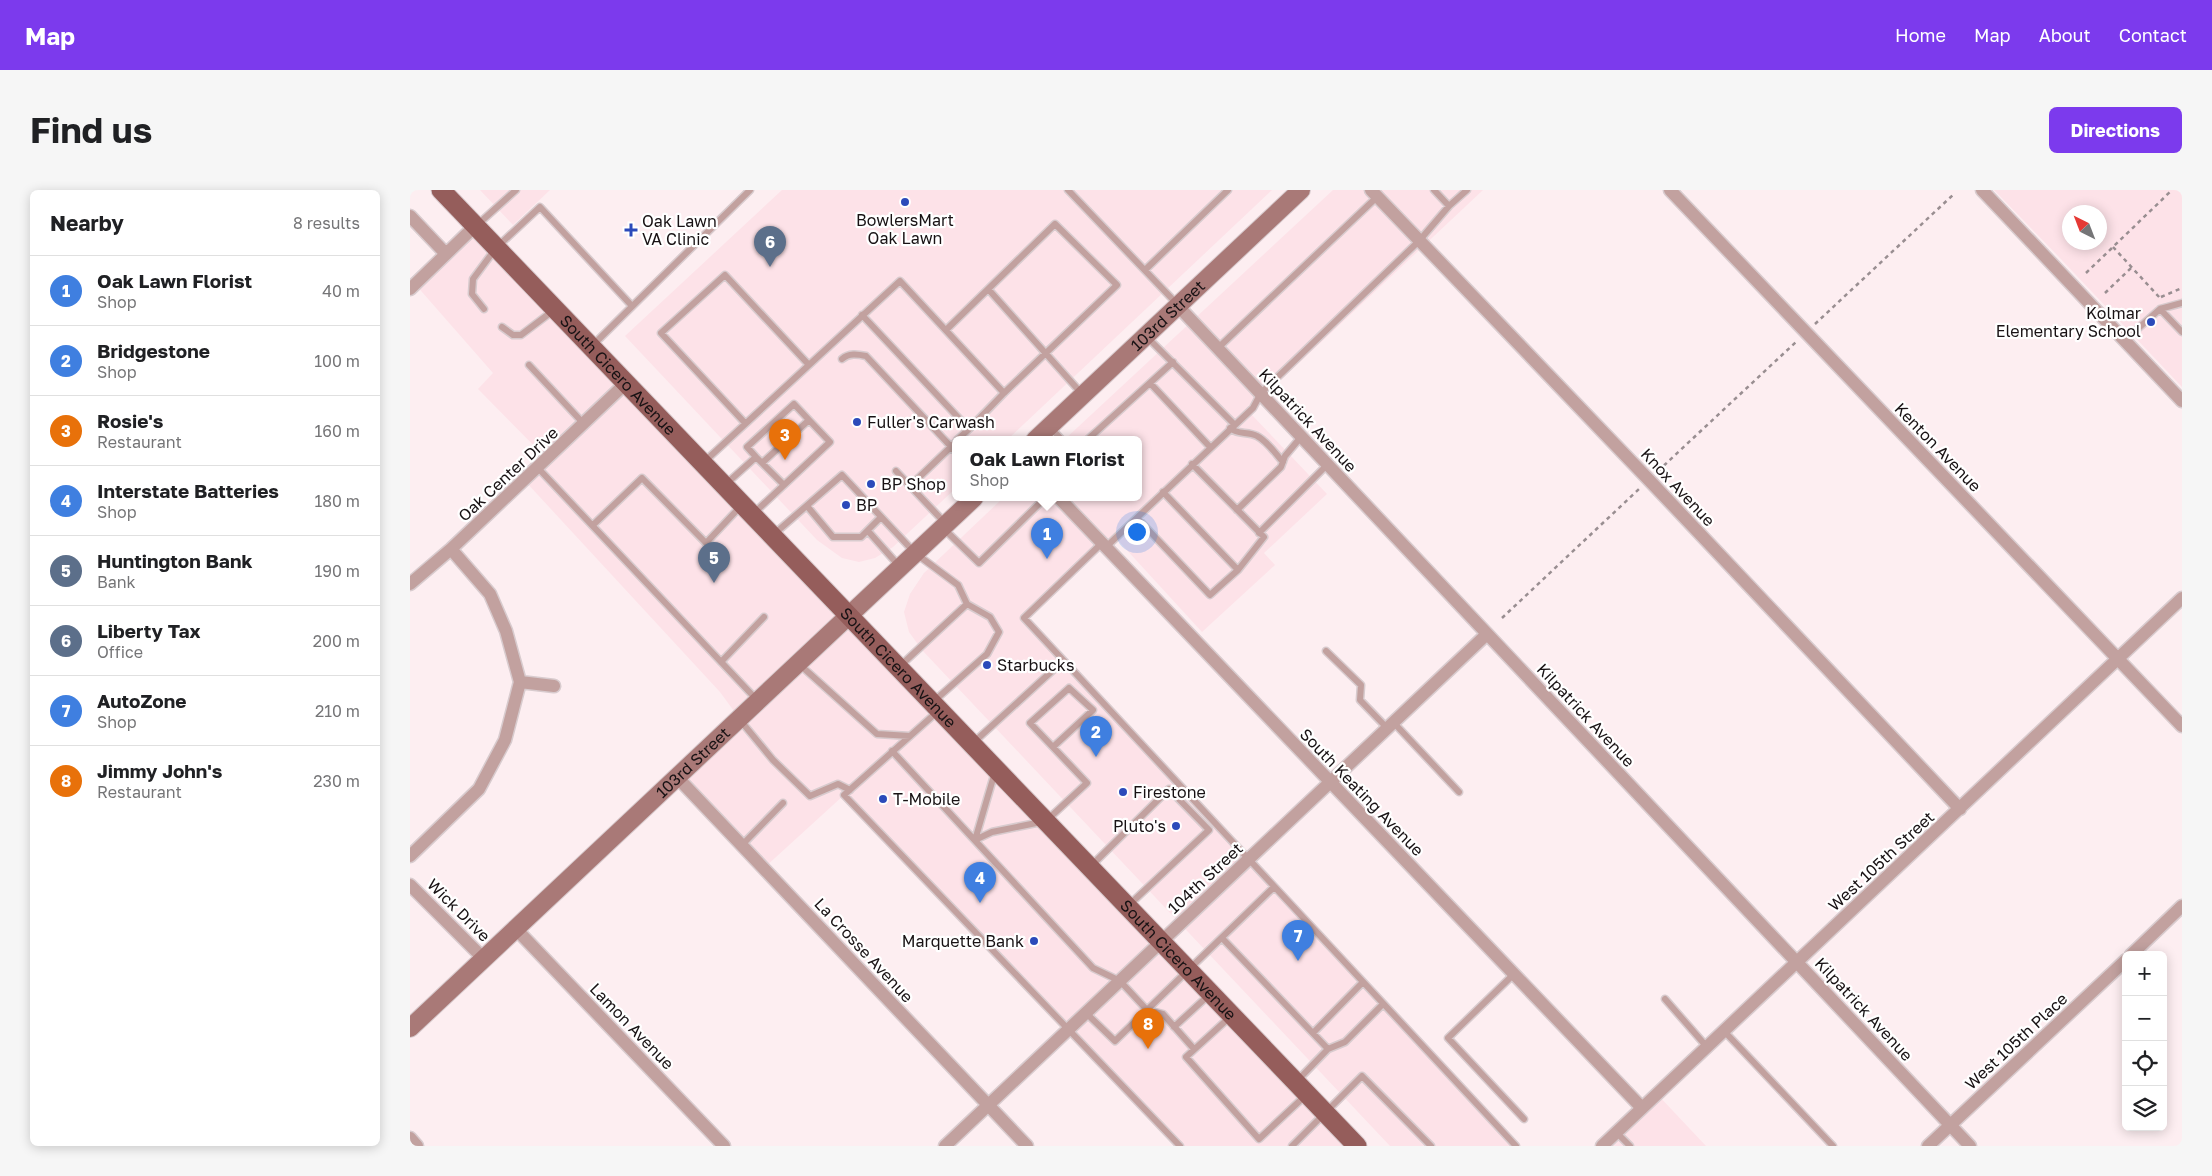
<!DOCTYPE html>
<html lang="en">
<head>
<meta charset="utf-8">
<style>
	:root { --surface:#fff; --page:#f6f6f6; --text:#202124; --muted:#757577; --line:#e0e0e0; --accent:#7c3aed }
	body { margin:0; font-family:"Golos Text",sans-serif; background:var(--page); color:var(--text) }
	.controls { position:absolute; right:15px; bottom:15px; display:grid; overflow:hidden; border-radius:8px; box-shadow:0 2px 12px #0003 }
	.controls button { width:45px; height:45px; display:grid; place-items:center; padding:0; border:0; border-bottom:1px solid var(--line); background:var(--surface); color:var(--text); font:25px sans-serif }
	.compass { position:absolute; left:1652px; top:15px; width:45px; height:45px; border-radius:50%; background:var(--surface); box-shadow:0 2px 12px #0003; rotate:318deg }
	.you { position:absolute; left:726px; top:341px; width:18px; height:18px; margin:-12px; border:4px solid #fff; border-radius:50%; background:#1a73e8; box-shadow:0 0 0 8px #1a73e833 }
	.badge { display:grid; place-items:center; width:32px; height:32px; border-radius:50%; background:var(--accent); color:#fff; font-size:16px; font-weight:700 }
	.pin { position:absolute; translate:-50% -41px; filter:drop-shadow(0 1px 2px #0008) }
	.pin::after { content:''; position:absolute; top:26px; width:18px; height:15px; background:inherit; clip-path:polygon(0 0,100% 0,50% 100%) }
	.popup { position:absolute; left:542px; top:246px; width:190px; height:65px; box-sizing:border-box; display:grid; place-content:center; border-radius:8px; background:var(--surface); filter:drop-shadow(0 1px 4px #0005); font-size:16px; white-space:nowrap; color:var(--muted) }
	.popup b { font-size:19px; color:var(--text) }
	.popup::after { content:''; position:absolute; left:50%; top:100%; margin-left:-10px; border:10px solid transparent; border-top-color:var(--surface) }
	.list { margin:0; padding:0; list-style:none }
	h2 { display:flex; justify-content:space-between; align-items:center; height:65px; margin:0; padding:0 20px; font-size:21px }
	h2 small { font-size:16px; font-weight:400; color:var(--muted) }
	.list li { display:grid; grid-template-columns:32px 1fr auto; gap:15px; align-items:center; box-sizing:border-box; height:70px; padding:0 20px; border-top:1px solid var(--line) }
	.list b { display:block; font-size:19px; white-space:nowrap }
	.list p { margin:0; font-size:16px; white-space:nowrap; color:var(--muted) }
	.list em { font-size:16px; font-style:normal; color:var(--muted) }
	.icon { flex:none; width:28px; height:28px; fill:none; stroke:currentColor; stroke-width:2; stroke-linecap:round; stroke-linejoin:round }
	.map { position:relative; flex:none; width:1772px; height:956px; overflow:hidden; border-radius:8px }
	header { display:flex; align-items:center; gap:30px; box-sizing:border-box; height:70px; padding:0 25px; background:var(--accent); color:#fff }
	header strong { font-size:24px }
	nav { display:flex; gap:28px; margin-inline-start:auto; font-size:18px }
	.intro { display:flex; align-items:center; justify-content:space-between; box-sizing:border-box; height:120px; padding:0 30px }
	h1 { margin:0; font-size:35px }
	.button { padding:12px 22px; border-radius:8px; background:var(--accent); color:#fff; font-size:18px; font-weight:700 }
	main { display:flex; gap:30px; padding:0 30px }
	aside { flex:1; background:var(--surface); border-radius:8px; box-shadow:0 2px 12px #0003 }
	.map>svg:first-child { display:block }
	.built { fill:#fde2e8; fill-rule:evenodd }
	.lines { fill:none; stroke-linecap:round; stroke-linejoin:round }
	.lane-casing { stroke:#d8cbce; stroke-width:9 }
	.street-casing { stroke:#d8cbce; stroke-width:15 }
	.secondary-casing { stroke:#d8cbce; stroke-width:20 }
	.primary-casing { stroke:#d8cbce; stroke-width:21 }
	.path { stroke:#998e91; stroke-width:2.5; stroke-dasharray:4 4; stroke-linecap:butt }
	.lane { stroke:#c2a19f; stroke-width:6 }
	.street { stroke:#c2a19f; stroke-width:12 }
	.secondary { stroke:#a97977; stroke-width:18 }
	.primary { stroke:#955d5b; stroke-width:19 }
	.poi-dot { fill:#2b4aba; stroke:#fff; stroke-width:2 }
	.labels { text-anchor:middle; stroke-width:4.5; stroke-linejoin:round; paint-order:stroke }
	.poi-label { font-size:16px; fill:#181214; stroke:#fff; text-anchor:start }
	.street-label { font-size:16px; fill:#181214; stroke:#fff }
</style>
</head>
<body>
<header>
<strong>Map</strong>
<nav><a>Home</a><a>Map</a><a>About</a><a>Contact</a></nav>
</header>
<div class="intro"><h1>Find us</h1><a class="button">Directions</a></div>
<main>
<aside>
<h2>Nearby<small>8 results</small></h2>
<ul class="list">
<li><span class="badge" style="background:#3f7fe0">1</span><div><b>Oak Lawn Florist</b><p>Shop</p></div><em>40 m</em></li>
<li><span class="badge" style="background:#3f7fe0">2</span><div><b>Bridgestone</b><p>Shop</p></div><em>100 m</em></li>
<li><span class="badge" style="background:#e8710a">3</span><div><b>Rosie's</b><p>Restaurant</p></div><em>160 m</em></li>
<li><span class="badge" style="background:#3f7fe0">4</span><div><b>Interstate Batteries</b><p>Shop</p></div><em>180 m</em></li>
<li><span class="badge" style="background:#5c6f8a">5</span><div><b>Huntington Bank</b><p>Bank</p></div><em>190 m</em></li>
<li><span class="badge" style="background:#5c6f8a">6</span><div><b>Liberty Tax</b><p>Office</p></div><em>200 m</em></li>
<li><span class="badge" style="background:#3f7fe0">7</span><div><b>AutoZone</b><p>Shop</p></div><em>210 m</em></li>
<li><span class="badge" style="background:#e8710a">8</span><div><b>Jimmy John's</b><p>Restaurant</p></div><em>230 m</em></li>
</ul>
</aside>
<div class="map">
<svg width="1772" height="956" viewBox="0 0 1772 956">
	<rect width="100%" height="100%" fill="#fdeef1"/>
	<path class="built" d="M70,0H140L103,35Z
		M372,0H862L597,250H546V298L483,357L465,368L449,372L432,368L407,350L215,146Z
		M923,0H1073L872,189L841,224L917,304L854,363L865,375L792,442L703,345L614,428L1106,956H980L512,460L499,442L494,422L500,404L514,383L593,308H728V250H654Z
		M1584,0H1772V197L1648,66ZM1660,22H1690V52H1660Z
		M65,36L947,956H770L434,605L354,678L267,587L329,528L310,502L115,291L137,269L68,199L83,183L5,94Z
		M1247,904L1296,956H1192Z"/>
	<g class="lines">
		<g class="lane-casing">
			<path id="lane" d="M658,0L768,115
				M1024,0L1039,16L1057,0
				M66,36L106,0
				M735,80L818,0
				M579,100L673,205
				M74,119L62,104L63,89L86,58L130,17L222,116
				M1750,119L1772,142
				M452,125L559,239L594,203
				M92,137L103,145H111L144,120
				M737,147L825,235
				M1715,150L1750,119L1772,113
				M183,155L340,0
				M808,158L967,7
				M432,169C439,163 447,164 456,166L546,262
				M119,175L174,234
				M740,193L800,257
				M335,233L251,143L315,85L399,175
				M640,237L652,250
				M820,238C827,245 838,241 847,246C857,251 865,263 873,272
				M547,250L559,239
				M677,250L763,172
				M346,267L337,257L384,214L399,230
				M294,272L490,91L594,203L707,95L645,34L536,140
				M352,273L374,295
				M128,278L347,510
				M486,281L535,333
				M316,294L346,267L352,273L399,230L420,252L343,324
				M500,296L546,252
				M753,302L828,380
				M397,316L423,347H451L471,327
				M827,320L871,277L875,266L891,247
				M727,328L800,405L828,380L854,347L782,274
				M183,335L232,288L296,353L330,317
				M533,338L569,373L635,308
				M458,341L490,377
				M849,343L918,274
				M363,345L432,285L505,363L548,395L557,414L489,477
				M692,353L614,428L1106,956
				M696,357L843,218L851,203L1009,51L1039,16
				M916,461L951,495L950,510L978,539
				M311,472L354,427
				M389,474L467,544L500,546
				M523,512L577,464L589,442L580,427L557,414
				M527,522L434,605L770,956
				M330,530L363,570L400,606L428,594L440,600
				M984,533L1049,602
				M563,553L653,471
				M482,561L683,778L710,791L737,820L753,824L784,859
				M585,582L565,650L582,642L636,631L677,593L620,533L659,498L683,520L643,557
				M332,655L373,613
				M682,675L759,599L799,640L719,715
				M812,748L918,859
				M1104,784L1038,848L1114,929
				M1255,809L1297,857
				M676,823L705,851L864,697
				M821,826L776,867L849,949L896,905
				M764,837L800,804
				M1314,841L1423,956
				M903,843L953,792
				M887,891L918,859L935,852L973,814
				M1206,942L1220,956
				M882,956L952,886L1021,956"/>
		</g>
		<g class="street-casing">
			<path id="street" d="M961,0L1239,290L1550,619
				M1260,0L1772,536
				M1572,0L1772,211
				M0,26L36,64
				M0,99L65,36
				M768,116L1560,956
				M649,308L1232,918
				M0,394L41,359L216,193
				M110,492L144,496
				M267,587L617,956
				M0,666L69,599L95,550L110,492L96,441L80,404L41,359
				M0,695L74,769
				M106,739L314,956
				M1721,765L1772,716
				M0,948L7,956
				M535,956L1077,444
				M1192,956L1772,408
				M1518,956L1716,770"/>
		</g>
		<g class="secondary-casing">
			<g id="secondary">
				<path id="s1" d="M625,250L891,0"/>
				<path id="s2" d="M0,838L564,308"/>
			</g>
		</g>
		<g class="primary-casing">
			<g id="primary">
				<path id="s3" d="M31,0L947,956"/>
			</g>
		</g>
		<path class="path" d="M1703,57L1750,108
			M1676,83L1762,0
			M1695,103L1721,78
			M1751,107L1772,98
			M1405,134L1545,3
			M1248,281L1387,151
			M1092,428L1229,299"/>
		<use href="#lane" class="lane"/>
		<use href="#street" class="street"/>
		<use href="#secondary" class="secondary"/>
		<use href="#primary" class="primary"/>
	</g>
	<g class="poi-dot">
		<circle cx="495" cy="12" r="5"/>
		<path d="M218.5 32.5h5v5h5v5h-5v5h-5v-5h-5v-5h5z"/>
		<circle cx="1741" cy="132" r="5"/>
		<circle cx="447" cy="232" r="5"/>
		<circle cx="461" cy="294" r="5"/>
		<circle cx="436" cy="315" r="5"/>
		<circle cx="577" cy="475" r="5"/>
		<circle cx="713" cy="602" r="5"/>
		<circle cx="473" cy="609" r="5"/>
		<circle cx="766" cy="636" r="5"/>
		<circle cx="624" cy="751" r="5"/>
	</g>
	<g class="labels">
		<g class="poi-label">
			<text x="495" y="36" text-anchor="middle">BowlersMart<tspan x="495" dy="18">Oak Lawn</tspan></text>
			<text x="232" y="37">Oak Lawn<tspan x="232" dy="18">VA Clinic</tspan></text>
			<text x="1731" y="129" text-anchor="end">Kolmar<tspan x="1731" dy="18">Elementary School</tspan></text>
			<text x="457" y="238">Fuller's Carwash</text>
			<text x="471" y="300">BP Shop</text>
			<text x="446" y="321">BP</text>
			<text x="587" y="481">Starbucks</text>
			<text x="723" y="608">Firestone</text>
			<text x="483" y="615">T-Mobile</text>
			<text x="756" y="642" text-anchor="end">Pluto's</text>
			<text x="614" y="757" text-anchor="end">Marquette Bank</text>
		</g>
		<g class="street-label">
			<text dy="6" stroke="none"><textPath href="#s1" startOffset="182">103rd Street</textPath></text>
			<text dy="6" stroke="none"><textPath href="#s3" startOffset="256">South Cicero Avenue</textPath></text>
			<text transform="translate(898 230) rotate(47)" y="6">Kilpatrick Avenue</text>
			<text transform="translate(1528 257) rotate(46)" y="6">Kenton Avenue</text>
			<text transform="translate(98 284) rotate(-43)" y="6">Oak Center Drive</text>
			<text transform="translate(1268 297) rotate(47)" y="6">Knox Avenue</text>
			<text dy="6" stroke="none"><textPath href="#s3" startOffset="661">South Cicero Avenue</textPath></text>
			<text transform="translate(1176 525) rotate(47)" y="6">Kilpatrick Avenue</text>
			<text dy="6" stroke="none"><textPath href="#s2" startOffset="388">103rd Street</textPath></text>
			<text transform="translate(952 602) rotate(46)" y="6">South Keating Avenue</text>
			<text transform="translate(1471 671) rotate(-43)" y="6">West 105th Street</text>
			<text transform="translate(795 688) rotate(-43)" y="6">104th Street</text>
			<text transform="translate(49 720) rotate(45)" y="6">Wick Drive</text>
			<text transform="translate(454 760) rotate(47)" y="6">La Crosse Avenue</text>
			<text dy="6" stroke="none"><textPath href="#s3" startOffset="1066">South Cicero Avenue</textPath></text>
			<text transform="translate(1454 819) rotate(47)" y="6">Kilpatrick Avenue</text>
			<text transform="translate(222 836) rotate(46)" y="6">Lamon Avenue</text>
			<text transform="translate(1606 851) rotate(-43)" y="6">West 105th Place</text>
		</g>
	</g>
</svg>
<div class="controls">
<button>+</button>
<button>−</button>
<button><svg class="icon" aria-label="locate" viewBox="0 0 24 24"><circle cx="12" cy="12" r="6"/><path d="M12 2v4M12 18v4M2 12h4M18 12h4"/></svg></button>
<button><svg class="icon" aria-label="layers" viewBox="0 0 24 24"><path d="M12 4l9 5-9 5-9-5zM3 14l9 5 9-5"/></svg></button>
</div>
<svg class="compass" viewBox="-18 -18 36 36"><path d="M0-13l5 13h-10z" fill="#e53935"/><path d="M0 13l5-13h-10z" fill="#757577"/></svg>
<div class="you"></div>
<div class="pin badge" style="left:637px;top:369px;background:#3f7fe0">1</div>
<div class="popup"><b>Oak Lawn Florist</b>Shop</div>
<div class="pin badge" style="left:686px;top:567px;background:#3f7fe0">2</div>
<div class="pin badge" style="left:375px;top:270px;background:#e8710a">3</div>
<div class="pin badge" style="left:570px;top:713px;background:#3f7fe0">4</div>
<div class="pin badge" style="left:304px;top:393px;background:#5c6f8a">5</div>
<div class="pin badge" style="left:360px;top:77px;background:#5c6f8a">6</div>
<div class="pin badge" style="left:888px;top:771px;background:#3f7fe0">7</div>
<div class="pin badge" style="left:738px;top:859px;background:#e8710a">8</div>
</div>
</main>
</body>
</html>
